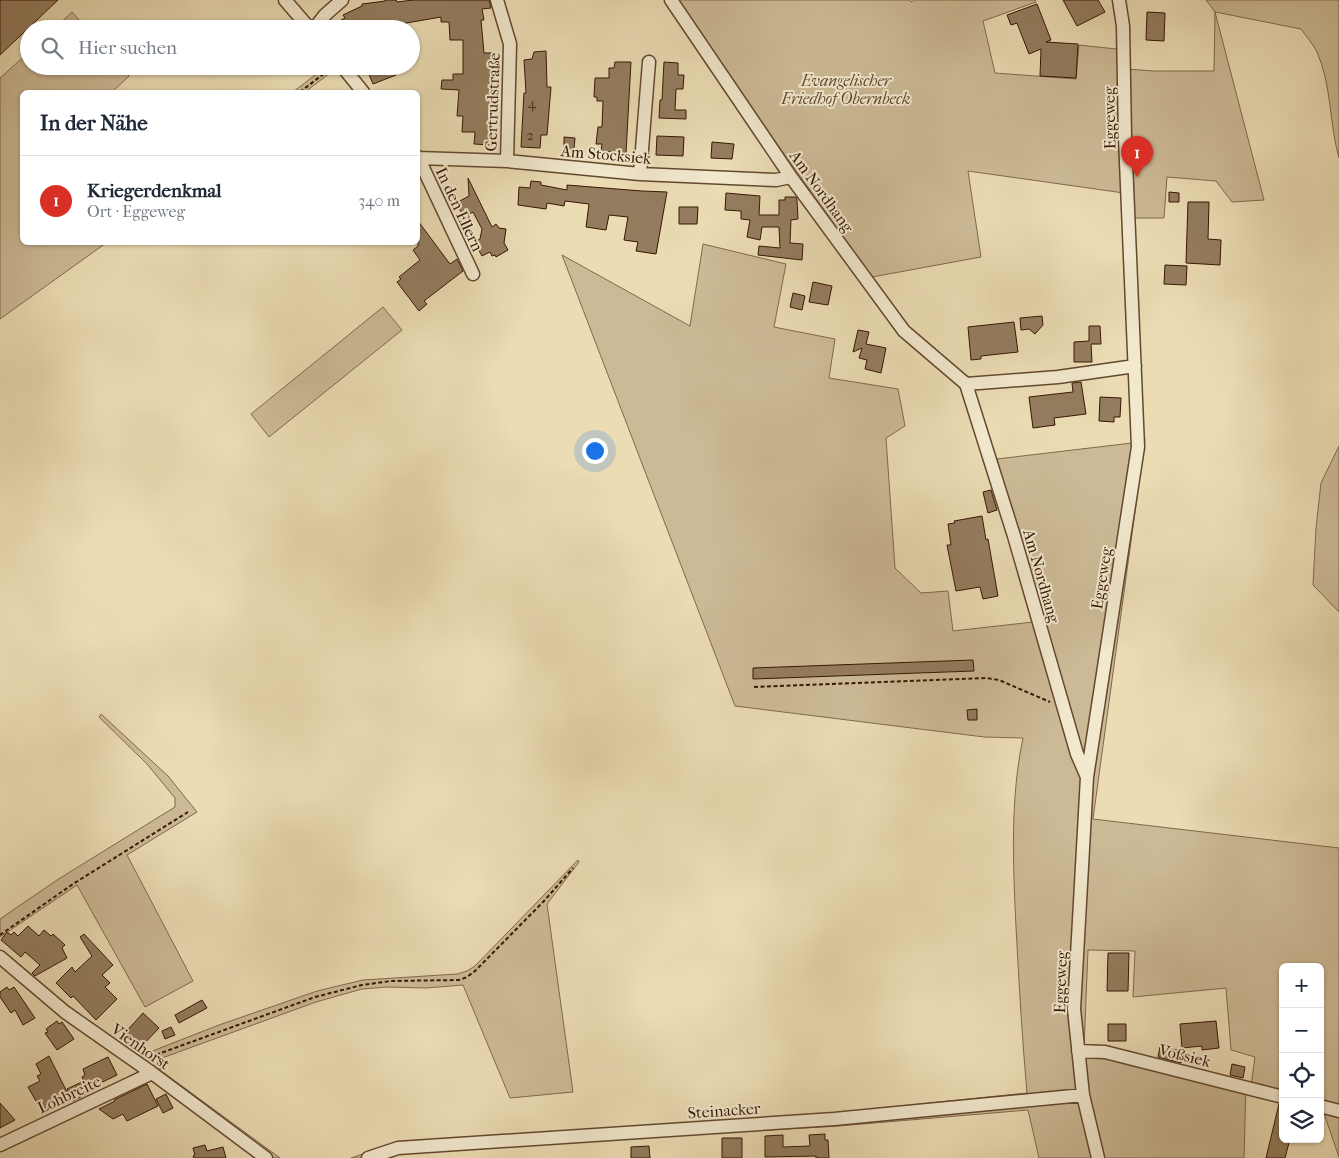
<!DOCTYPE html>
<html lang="de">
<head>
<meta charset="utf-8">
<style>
	:root { --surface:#fff; --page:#f2f2f3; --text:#1f2937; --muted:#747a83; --line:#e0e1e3; --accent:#d93025 }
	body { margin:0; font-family:"IM FELL French Canon",serif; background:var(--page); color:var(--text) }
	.controls { position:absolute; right:15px; bottom:15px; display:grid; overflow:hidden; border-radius:8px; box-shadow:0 1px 4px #0004 }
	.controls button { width:45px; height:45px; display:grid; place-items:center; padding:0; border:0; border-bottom:1px solid var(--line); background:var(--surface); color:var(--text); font:25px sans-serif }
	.you { position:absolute; left:594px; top:450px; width:18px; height:18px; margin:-12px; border:4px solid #fff; border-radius:50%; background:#1a73e8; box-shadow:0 0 0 8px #1a73e833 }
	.badge { display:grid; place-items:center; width:32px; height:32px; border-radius:50%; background:var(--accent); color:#fff; font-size:16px; font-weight:700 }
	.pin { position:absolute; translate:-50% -41px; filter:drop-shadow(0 1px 2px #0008) }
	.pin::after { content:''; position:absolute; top:26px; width:18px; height:15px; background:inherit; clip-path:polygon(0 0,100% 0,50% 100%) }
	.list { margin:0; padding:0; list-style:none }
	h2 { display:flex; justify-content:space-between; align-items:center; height:65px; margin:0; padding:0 20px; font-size:21px }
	h2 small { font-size:16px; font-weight:400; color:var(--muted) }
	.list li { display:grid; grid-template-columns:32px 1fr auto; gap:15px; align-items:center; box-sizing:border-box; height:90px; padding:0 20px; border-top:1px solid var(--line) }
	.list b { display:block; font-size:19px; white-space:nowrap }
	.list p { margin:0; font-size:16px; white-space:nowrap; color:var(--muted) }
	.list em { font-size:16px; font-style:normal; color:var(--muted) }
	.icon { flex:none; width:28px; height:28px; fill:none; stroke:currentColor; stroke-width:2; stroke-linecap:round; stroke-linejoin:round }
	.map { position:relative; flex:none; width:1339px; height:1158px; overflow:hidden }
	.search { position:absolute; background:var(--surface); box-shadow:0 1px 4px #0004; left:20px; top:20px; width:400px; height:55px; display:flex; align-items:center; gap:12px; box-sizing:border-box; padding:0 18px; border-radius:28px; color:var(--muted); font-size:19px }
	.panel { position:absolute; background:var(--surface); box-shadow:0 1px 4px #0004; left:20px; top:90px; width:400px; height:155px; border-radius:8px }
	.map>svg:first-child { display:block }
	.green { fill:#ccba96; stroke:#81684c }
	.building { fill:#947d5f; stroke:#361602 }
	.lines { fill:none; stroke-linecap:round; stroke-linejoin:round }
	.minor-casing { stroke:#63482e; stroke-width:15 }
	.path { stroke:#361602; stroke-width:2; stroke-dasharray:4 2.5; stroke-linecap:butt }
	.minor { stroke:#f2e8ce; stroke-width:12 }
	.labels { text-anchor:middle; stroke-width:4; stroke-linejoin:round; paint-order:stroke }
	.number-label { font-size:14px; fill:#4e3019 }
	.park-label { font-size:16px; font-style:italic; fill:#63472e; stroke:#f2e8ce }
	.street-label { font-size:16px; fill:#361602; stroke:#f2e8ce }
</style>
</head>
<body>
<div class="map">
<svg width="1339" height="1158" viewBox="0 0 1339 1158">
	<rect width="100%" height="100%" fill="#ebdcb4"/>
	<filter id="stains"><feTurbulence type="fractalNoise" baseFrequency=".004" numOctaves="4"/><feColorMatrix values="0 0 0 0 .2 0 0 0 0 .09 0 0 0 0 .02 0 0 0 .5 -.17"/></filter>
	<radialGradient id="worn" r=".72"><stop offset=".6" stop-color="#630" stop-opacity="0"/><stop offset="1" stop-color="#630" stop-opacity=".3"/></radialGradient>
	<path class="green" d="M678,0H910L911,2L915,0H1035L1036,2L983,21L995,73L1076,79L1079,45L1126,50L1127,69L1154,71H1214L1215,12L1206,0H1339V158C1329,123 1332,86 1317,52C1313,44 1306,36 1301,29L1215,12L1264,200L1232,202L1216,181L1167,177L1164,218H1132L1131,194L968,171L981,257L872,277L703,41Z
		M72,12L87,29H54Z
		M29,52V66H120L129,76L112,92H22V242L106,243L0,319V78Z
		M327,66H330V73L305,92H293Z
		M703,244L786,264L774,327L835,339L829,378L898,389L905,426L886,438L895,568L921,593L948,591L953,631L1042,621L997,459L1132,443L1145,439L1093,819L1339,848V1157L1320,1102V967H1283V1093L1251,1086L1255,1057L1231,1050L1226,988L1133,997L1135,951L1088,950L1084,1049L1246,1083L1244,1158H1039L1028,1110L839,1126L397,1151L377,1158H351L392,1144L833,1113L1027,1093C1022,1038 1019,982 1016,927C1013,863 1010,800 1023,738L984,737L735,706L562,255L690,326Z
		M383,307L402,330L269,437L251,414Z
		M1339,446V612L1313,585L1316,528L1321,483Z
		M101,714L168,776L197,812L127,855L193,981L145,1007L77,885L0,937V919L57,880L175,807V798L147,764L99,717Z
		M578,860L579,862L547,904L573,1092L510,1098L463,985L426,988L387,987L362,989L316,1002L162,1058L160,1070L280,1158H274L137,1057L219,1025L317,991L363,980L457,974L467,971L475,966Z"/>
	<path class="building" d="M0,0H58L0,55Z
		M385,0H396L397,2L413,0H489L491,8L482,9L484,20H481L484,53H494L490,145L474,144L475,132H462L463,116H457L459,90L441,89L442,80H453V74H463V40H450L449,22H441V17L395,25L396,29H325L345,18L343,15L362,6V4L385,1Z
		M1063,0H1098L1105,12L1077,26Z
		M1037,4L1051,40L1046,42L1078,44L1076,78L1040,76L1041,49L1029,54L1017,23L1011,25L1007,15Z
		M1147,12L1165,13L1164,41L1146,40Z
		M546,51L547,87H551L547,135H541L540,148L521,147L524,93H526L524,60L532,59L534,52Z
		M615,62H631L626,153L601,151L602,144H596L598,127H602L603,101H597V97H594L595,78H609V68H614Z
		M664,62L678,63V75H684L683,89H676L675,110H686V119L659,118L660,100H662Z
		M376,66H392L396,75L373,84L368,72L377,69Z
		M657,136L684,137L683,156L656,155Z
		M564,137L575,138L574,149H564Z
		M712,142L734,144L732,159L711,158Z
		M468,178L492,227L496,224L499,228L506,229L504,243L508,250L496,257L495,255L492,256L490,252L482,256L474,242L480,239L482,229L473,212L464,217L456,203L469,196Z
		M531,181L541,182V185L567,190V185L642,191L667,192L656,254L636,251L638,242L624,240L628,217L609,215L606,230L586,227L589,204L565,201L564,206L547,203L546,209L518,205L519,187L530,188Z
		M1169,192L1179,193V202H1169Z
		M726,193L760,196L759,215H779V200H785V197H796L797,200L798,219L791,220L790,243L803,244L802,260L758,255L759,246L780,248L779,227H762L760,240L747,237L750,220L741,219V211L725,210Z
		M1188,202H1209L1208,239L1221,240L1220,265L1186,263Z
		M679,207H698L697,224H679Z
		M418,221L450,264L457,259L463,271L424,301L427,304L419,311L397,282L401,279L399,277L420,260L413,250L418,246Z
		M1165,265L1187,266L1186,285L1164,284Z
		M813,282L832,286L828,305L809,302Z
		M793,293L805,296L802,310L790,307Z
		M1042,316L1043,325L1035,334L1029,329L1021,330L1020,318Z
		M1014,322L1018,352L981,356V359L971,360L968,327Z
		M1089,326H1100L1101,344H1091L1092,362H1074V342L1089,341Z
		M858,330L869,332L866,344L886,348L881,373L865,369L867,360L859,358L862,348L853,352Z
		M1081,382L1086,414L1054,418L1055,425L1033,428L1029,397L1073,392L1072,383Z
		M1100,397L1121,398L1120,417H1114V422L1099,421Z
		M991,490L997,510L988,513L983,492Z
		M982,516L986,540L988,539L998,596L983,599L980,587L956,591L947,545H951L948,524L955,523L954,521Z
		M973,660L974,671L753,679V668Z
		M977,709V720H968L967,710Z
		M28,926L39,936L44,930L51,936L53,934L65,945L62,948L67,958L35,976L32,973L40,965L25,952L21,957L1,940L7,932L11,935L14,932L18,936Z
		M84,934L113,965L102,975L110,983L105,987L117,999L96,1020L73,996L71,998L56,983L72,967L75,972L92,956L80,937Z
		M1108,953H1129L1128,991H1107Z
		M7,987L9,990L14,987L35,1018L23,1025L15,1010L11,1013L0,997V992Z
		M202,1000L207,1008L179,1023L175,1015Z
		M143,1013L159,1028L138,1050L123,1035Z
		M57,1021L59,1024L62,1022L74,1039L57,1050L45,1033L48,1032L46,1029Z
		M1216,1021L1219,1048L1202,1050V1046L1182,1048L1180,1024Z
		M1108,1024H1126V1041H1108Z
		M171,1027L175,1035L165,1039L162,1031Z
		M1160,1047L1183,1051L1181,1063L1158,1057Z
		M49,1056L68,1094L49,1104L50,1106L41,1110L28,1087L40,1081L37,1076L41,1074L36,1064Z
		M108,1057L117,1075L90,1088L92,1091L73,1101L67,1089L84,1081L82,1077L85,1075L83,1069Z
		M1232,1064L1245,1067L1243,1078L1230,1075Z
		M147,1084L158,1106L127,1121L123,1114L113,1119L99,1109L115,1101L114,1100Z
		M166,1094L173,1108L163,1113L156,1099Z
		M0,1103L15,1120L0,1128Z
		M1279,1104L1283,1105V1139H1290L1285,1158H1266Z
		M825,1134V1140H828L829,1158H816V1156L765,1157V1136L783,1135V1147L810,1146L809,1135Z
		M722,1138H742V1158H722Z
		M205,1145L207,1151L223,1147L226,1158H194L193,1156L195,1155L193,1148Z
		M649,1146L650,1158H631V1147Z"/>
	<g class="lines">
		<g class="minor-casing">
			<path id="minor" d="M285,0L310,29
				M497,0L510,44L507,161
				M671,0L791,177L904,331L966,384L1014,536L1077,754L1087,777
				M314,29L325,15L342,0
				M342,66L363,92
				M418,157L473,274
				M418,158L507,161L640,174L776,180L791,177
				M640,174L649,62
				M966,384L1058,377L1135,366
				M0,957L65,1012L152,1073L266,1158
				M1078,1051L1105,1052L1283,1097
				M1320,1106L1339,1111
				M0,1145L152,1073
				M368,1158L398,1148L834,1119L1083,1095
				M1098,1158L1083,1095L1074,1009L1087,777L1138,447L1125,138L1123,26L1119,0"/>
		</g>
		<path class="path" d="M300,92L330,69
			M754,687L986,678L999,680L1050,702
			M0,935L73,884L188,812
			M150,1057L315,997L362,985L391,981L459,980L467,977L475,971L544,901L573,868"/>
		<use href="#minor" class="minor"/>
	</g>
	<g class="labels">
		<g class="number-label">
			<text x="532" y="108">4</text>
			<text x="530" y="140">2</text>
		</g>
		<g class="park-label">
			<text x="846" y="86">Evangelischer<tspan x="846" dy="18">Friedhof Obernbeck</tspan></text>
		</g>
		<g class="street-label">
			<text transform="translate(492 102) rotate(-88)" y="6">Gertrudstraße</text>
			<text transform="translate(1109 118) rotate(-91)" y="6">Eggeweg</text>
			<text transform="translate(606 154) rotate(5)" y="6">Am Stocksiek</text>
			<text transform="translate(822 191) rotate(54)" y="6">Am Nordhang</text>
			<text transform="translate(460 209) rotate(65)" y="6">In den Ellern</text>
			<text transform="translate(1042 576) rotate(74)" y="6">Am Nordhang</text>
			<text transform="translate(1101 578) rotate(-81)" y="6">Eggeweg</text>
			<text transform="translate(1060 982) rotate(-88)" y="6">Eggeweg</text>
			<text transform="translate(141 1046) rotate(35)" y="6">Vienhorst</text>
			<text transform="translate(1185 1055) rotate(14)" y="6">Voßsiek</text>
			<text transform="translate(69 1094) rotate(-25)" y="6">Lohbreite</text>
			<text transform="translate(724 1110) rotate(-4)" y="6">Steinacker</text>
		</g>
	</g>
	<rect width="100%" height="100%" filter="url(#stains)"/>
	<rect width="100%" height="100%" fill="url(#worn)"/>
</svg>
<div class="controls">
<button>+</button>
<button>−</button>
<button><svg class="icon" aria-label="locate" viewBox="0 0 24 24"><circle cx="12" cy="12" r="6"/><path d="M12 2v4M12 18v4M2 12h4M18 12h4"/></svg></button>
<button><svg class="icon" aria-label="layers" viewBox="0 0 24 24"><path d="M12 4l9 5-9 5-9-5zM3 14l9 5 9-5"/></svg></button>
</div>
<div class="you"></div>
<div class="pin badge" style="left:1137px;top:177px">1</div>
<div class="search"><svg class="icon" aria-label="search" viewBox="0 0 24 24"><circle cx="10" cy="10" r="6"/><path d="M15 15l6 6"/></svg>Hier suchen</div>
<section class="panel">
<h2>In der Nähe<small></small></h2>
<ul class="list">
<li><span class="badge">1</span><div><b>Kriegerdenkmal</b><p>Ort · Eggeweg</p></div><em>340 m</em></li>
</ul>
</section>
</div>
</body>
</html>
